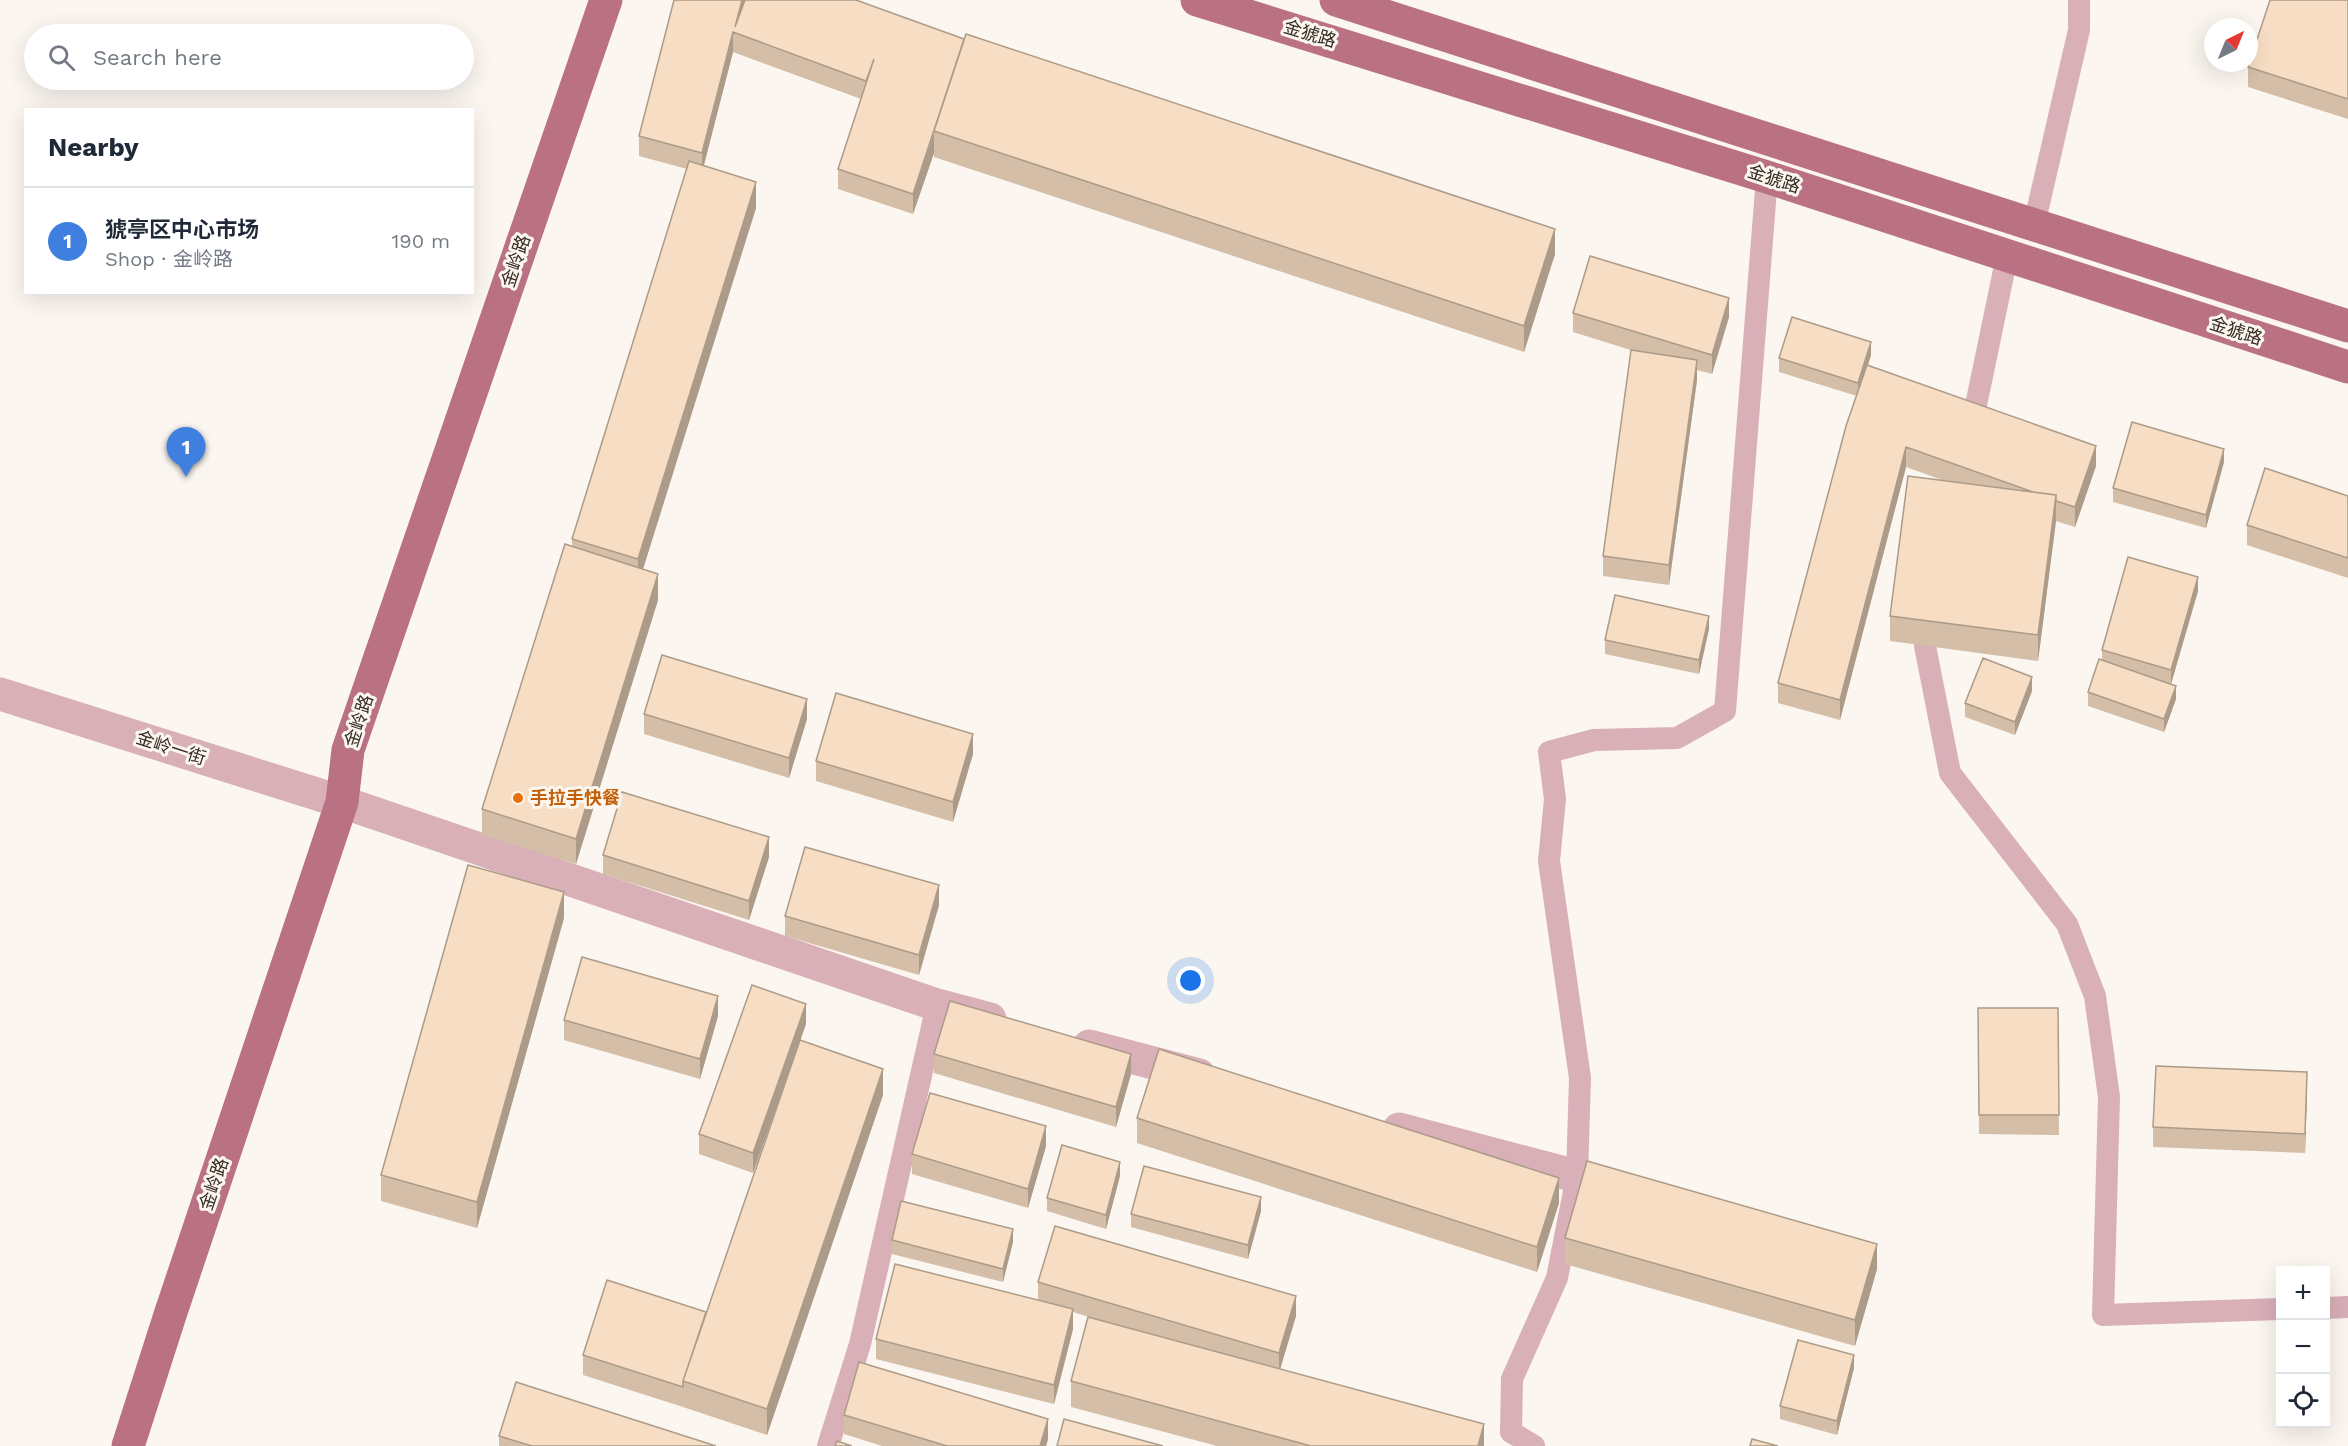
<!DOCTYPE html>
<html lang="en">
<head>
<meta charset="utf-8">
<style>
	:root { --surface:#fff; --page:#f2f2f3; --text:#1f2937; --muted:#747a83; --line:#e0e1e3; --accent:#0f766e }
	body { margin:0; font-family:"Work Sans","Noto Sans SC",sans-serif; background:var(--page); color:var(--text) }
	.controls { position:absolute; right:18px; bottom:18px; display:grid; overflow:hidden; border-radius:0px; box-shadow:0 6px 24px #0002 }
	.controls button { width:54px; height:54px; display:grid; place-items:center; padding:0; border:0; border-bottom:2px solid var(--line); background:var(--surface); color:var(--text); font:30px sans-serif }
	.compass { position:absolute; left:2204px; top:18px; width:54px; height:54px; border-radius:50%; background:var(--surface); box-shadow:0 6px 24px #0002; rotate:43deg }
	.you { position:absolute; left:1191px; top:981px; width:21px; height:21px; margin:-15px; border:4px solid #fff; border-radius:50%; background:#1a73e8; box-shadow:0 0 0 9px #1a73e833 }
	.badge { display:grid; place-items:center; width:39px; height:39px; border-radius:50%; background:var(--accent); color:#fff; font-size:20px; font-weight:700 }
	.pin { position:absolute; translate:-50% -50px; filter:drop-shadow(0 2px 3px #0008) }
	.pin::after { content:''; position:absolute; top:32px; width:21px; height:18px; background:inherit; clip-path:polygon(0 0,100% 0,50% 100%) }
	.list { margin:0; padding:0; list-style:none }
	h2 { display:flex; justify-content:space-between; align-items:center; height:78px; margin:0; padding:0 24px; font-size:26px }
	h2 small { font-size:20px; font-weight:400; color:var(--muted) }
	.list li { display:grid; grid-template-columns:39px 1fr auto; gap:18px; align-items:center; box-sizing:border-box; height:108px; padding:0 24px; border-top:2px solid var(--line) }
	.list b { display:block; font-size:22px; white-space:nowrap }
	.list p { margin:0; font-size:20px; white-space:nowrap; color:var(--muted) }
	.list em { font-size:20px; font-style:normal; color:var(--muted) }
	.icon { flex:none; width:33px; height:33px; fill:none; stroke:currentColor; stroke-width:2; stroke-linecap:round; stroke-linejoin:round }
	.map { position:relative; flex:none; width:2348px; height:1446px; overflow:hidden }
	.search { position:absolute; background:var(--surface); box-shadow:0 6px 24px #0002; left:24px; top:24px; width:450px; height:66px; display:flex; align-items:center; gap:15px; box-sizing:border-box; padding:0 21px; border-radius:33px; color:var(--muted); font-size:22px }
	.panel { position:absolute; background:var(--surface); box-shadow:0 6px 24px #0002; left:24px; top:108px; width:450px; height:186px; border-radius:0px }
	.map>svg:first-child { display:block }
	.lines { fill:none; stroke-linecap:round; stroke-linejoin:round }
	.service { stroke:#d9afb8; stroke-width:22 }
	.minor { stroke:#d9afb8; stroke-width:33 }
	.primary { stroke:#b97183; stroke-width:33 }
	.wall { fill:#d4bea8 }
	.shaded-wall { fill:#ac9b88 }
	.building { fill:#f6ddc3; stroke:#ac9b88; stroke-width:1.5 }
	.food-dot { fill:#e8710a; stroke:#fbf6f0; stroke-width:2 }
	.labels { text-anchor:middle; stroke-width:6; stroke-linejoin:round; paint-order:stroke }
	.street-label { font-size:18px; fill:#342a1f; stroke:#fbf6f0 }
	.food-label { font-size:18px; font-weight:bold; fill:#c56008; stroke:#fbf6f0; text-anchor:start }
</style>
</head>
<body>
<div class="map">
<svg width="2348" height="1446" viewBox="0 0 2348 1446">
	<rect width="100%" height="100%" fill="#fbf6f0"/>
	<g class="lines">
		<path class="service" d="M2034,225L2079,30V0
			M1970,434L2007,256
			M1931,616L1925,646L1950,773L2067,924L2095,996L2109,1097L2103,1315L2280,1309
			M2326,1308L2348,1307
			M828,1446L860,1344L937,1005
			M1534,1446L1511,1432L1512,1379L1557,1278L1577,1176L1580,1078L1549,861L1555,799L1549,752L1594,740L1677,738L1725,711L1767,177"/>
		<path class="minor" d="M0,694L342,802L937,1005L990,1019
			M1089,1046L1199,1075
			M1399,1129L1625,1189"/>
		<path class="primary" d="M1197,0L1767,177L2348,367
			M1336,0L2348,326
			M128,1446L170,1315L342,802L348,750L606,0"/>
	</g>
	<path class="wall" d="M674,0L1555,254L1524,352L934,157V153L913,214L838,189V169L861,99L733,52L703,166L756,208L643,569L658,600L576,864L482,835V809L572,547V539L687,169L639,156V136Z
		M2348,0V119L2248,87V67Z
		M1573,313L1729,317L1712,374L1697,370V380L1669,585L1603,576V556L1634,351L1573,332Z
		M1871,355L1868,365L2096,466L2075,527L2056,521L2038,661L1890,641V616L1945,481L1906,467L1840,720L1778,703V683L1857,396L1779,372V358Z
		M2224,462L2206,528L2113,502V488Z
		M2348,496V578L2247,545V525Z
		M2198,591L2171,684L2176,699L2164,732L2088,706V692L2102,660V650Z
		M1709,629L1699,674L1605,654V640Z
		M2032,691L2015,735L1965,717V703Z
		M644,714L807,719L789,778L644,734Z
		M973,754L953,822L816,781V761Z
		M603,855L769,857L749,920L603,874Z
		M939,905L919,975L785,936V916Z
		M564,918L477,1228L381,1201V1175Z
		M1978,1008H2058L2059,1135L1979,1134Z
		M718,1016L700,1079L564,1040V1020Z
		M806,1024L753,1173L699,1154V1134Z
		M934,1054L1131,1074L1116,1127L934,1073Z
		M2307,1092L2305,1153L2153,1147V1127Z
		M883,1095L767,1435L683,1407L583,1375V1355L706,1314Z
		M1137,1118L1559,1203L1537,1272L1137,1143Z
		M1046,1146L1028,1208L912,1174V1154Z
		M1120,1176L1106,1229L1047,1211V1198Z
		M1261,1211L1248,1259L1131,1227V1214Z
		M1565,1238L1877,1269L1855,1346L1565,1264Z
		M892,1240L1013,1242L1003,1282L892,1254Z
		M1038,1282L1296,1316L1280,1369L1484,1446H1217L1071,1407V1381L1109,1323L1073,1312V1329L1054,1404L876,1359V1339L1038,1301Z
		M1854,1368L1837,1435L1780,1419V1406Z
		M844,1415L1048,1439L1046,1446H882L844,1434Z
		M499,1436L716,1446H499Z"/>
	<path class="shaded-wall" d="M742,0H747L735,27Z
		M733,32V52L702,173V153Z
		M934,133V153L913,214V194Z
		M756,182V208L638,585V559Z
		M1555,229V254L1524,352V326Z
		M1729,298V317L1712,374V355Z
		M1871,342V355L1858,397V383Z
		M1697,360V380L1669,585V565Z
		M2096,446V466L2075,527V507Z
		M1906,447V467L1840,720V700Z
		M2224,449V462L2206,528V515Z
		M2056,495V521L2038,661V635Z
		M658,574V600L576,864V839Z
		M2198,577V591L2171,684V670Z
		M1709,616V629L1699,674V660Z
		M2032,677V691L2015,735V722Z
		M2176,686V699L2164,732V719Z
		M807,699V719L789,778V758Z
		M973,734V754L953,822V802Z
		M769,837V857L749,920V901Z
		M939,885V905L919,975V955Z
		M564,892V918L477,1228V1202Z
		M718,996V1016L700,1079V1059Z
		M806,1004V1024L753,1173V1153Z
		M1131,1054V1074L1116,1127V1107Z
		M883,1069V1095L767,1435V1409Z
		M2307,1072V1092L2305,1153V1134Z
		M1046,1126V1146L1028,1208V1189Z
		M1120,1162V1176L1106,1229V1215Z
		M1559,1178V1203L1537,1272V1247Z
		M1261,1197V1211L1248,1259V1245Z
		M1013,1229V1242L1003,1282V1269Z
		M1877,1244V1269L1855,1346V1320Z
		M1296,1296V1316L1279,1373V1353Z
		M1073,1309V1329L1054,1404V1385Z
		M1854,1355V1368L1837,1435V1421Z
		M1048,1419V1439L1046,1446H1040Z
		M1484,1424V1446H1478Z"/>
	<path class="building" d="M674,0H742L735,27L745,0H856L964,39L913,194L838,169L874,59L866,81L733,32L702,153L639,136Z
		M2270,0H2348V99L2248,67Z
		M966,34L1555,229L1524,326L934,131Z
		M689,161L756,182L638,559L572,539Z
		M1590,256L1729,298L1712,355L1573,313Z
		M1792,317L1871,342L1858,383L1779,358Z
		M1631,350L1697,360L1669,565L1603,556Z
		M1867,365L2096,446L2075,507L2056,501V495L2033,492L1906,447L1840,700L1778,683L1846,426Z
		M2132,422L2224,449L2206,515L2113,488Z
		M2265,468L2348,496V558L2247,525Z
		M1908,476L2056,495L2038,635L1890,616Z
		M565,544L658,574L576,839L482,809Z
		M2128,557L2198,577L2171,670L2102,650Z
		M1615,595L1709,616L1699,660L1605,640Z
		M662,655L807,699L789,758L644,714Z
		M1983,658L2032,677L2015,722L1965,703Z
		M2099,659L2176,686L2164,719L2088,692Z
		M836,693L973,734L953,802L816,761Z
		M622,792L769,837L749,901L603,855Z
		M805,847L939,885L919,955L785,916Z
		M468,865L564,892L477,1202L381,1175Z
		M582,957L718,996L700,1059L564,1020Z
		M752,985L806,1004L753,1153L699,1134Z
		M950,1001L1131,1054L1116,1107L934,1054Z
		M1978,1008H2058L2059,1115H1979Z
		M800,1040L883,1069L767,1409L683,1381Z
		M1159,1049L1559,1178L1537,1247L1137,1118Z
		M2156,1066L2307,1072L2305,1134L2153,1127Z
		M930,1093L1046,1126L1028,1189L912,1154Z
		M1062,1145L1120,1162L1106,1215L1047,1198Z
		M1587,1161L1877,1244L1855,1320L1565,1238Z
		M1144,1166L1261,1197L1248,1245L1131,1214Z
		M901,1201L1013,1229L1003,1269L892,1240Z
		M1055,1226L1296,1296L1279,1353L1038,1282Z
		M895,1264L1073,1309L1054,1385L876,1339Z
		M607,1280L706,1312L683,1381V1387L583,1355Z
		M1088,1317L1484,1424L1478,1446H1311L1071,1381Z
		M1798,1340L1854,1355L1837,1421L1780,1406Z
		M859,1362L1048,1419L1040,1446H947L844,1415Z
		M516,1382L716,1446H532L499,1436Z
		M1064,1419L1163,1446H1057Z
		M1752,1439L1778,1446H1750Z
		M837,1441L852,1446H835Z"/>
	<circle class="food-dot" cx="518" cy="798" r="6"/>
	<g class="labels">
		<g class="street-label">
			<text transform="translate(1310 34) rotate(17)" y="6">金猇路</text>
			<text transform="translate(1774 179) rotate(18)" y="6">金猇路</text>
			<text transform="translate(516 261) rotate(-71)" y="6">金岭路</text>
			<text transform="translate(2236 331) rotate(18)" y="6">金猇路</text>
			<text transform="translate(359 721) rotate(-72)" y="6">金岭路</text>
			<text transform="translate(171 748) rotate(18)" y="6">金岭一街</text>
			<text transform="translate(214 1184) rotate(-71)" y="6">金岭路</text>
		</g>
		<g class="food-label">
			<text x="530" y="804">手拉手快餐</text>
		</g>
	</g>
</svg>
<div class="controls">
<button>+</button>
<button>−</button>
<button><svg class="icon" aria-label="locate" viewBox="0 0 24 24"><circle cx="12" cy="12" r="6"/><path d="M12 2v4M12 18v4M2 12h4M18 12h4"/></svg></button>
</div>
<svg class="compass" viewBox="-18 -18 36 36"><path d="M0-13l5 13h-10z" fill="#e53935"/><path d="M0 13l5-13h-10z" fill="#747a83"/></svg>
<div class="you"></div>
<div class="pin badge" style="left:186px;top:477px;background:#3f7fe0">1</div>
<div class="search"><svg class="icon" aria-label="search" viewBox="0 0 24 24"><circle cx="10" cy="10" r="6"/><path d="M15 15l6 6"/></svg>Search here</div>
<section class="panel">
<h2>Nearby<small></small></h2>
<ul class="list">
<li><span class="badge" style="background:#3f7fe0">1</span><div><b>猇亭区中心市场</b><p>Shop · 金岭路</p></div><em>190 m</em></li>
</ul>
</section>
</div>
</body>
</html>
